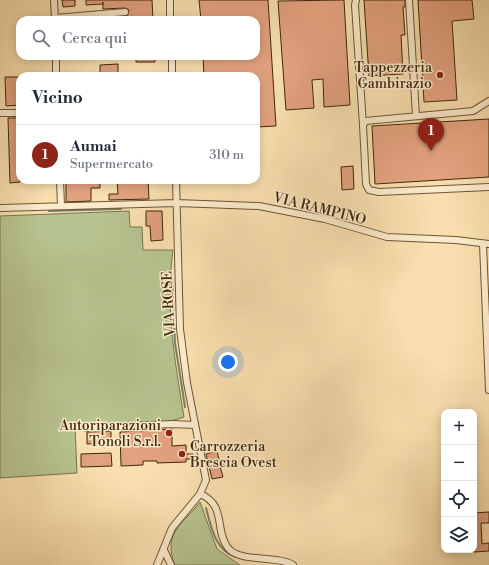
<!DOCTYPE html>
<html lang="it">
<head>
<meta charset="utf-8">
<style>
	:root { --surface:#fff; --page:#f6f6f7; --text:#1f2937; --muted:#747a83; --line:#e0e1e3; --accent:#8f2418 }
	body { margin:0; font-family:"Libre Bodoni",serif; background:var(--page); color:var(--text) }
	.controls { position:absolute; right:12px; bottom:12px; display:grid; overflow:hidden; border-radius:8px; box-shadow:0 2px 10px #0003 }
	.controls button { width:36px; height:36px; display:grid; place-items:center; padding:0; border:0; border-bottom:1px solid var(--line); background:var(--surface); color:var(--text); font:20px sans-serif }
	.you { position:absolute; left:228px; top:362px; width:14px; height:14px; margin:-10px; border:3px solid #fff; border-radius:50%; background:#1a73e8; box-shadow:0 0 0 6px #1a73e833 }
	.badge { display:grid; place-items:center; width:26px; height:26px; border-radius:50%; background:var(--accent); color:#fff; font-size:13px; font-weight:700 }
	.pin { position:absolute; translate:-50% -33px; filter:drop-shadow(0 1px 2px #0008) }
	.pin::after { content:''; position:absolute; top:21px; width:14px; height:12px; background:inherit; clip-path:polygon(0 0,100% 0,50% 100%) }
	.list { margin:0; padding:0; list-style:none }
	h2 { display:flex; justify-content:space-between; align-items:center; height:52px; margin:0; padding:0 16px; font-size:17px }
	h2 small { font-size:13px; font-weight:400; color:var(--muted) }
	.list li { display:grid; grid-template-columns:26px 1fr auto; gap:12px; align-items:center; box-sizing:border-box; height:60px; padding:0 16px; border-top:1px solid var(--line) }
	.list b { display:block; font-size:15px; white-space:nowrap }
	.list p { margin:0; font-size:13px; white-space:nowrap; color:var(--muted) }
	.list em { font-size:13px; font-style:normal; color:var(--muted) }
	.icon { flex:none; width:22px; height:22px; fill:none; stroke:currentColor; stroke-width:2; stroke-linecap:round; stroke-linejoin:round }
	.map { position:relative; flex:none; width:489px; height:565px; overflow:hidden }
	.search { position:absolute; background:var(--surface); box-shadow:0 2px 10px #0003; left:16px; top:16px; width:244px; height:44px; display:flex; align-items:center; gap:10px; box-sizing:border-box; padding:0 14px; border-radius:12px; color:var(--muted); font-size:15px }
	.panel { position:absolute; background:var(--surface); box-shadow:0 2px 10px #0003; left:16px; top:72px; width:244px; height:112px; border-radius:12px }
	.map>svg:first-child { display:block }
	.green { fill:#b7c390; stroke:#7a764e }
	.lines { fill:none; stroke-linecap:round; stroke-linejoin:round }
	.stream { stroke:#788267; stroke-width:2 }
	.building { fill:#e3a27f; stroke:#3e290b }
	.minor-casing { stroke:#6d5634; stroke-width:8 }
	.minor { stroke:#fbeacb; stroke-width:6 }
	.poi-dot { fill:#8f2418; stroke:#fbeacb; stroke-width:1.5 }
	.labels { text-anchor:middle; stroke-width:3; stroke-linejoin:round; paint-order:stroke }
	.poi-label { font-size:14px; fill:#3e290b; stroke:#fbeacb; text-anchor:end }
	.street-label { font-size:14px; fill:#3e290b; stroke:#fbeacb }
</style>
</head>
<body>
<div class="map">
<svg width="489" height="565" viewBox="0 0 489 565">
	<rect width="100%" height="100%" fill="#f9dfaf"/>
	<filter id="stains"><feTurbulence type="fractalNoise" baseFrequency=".005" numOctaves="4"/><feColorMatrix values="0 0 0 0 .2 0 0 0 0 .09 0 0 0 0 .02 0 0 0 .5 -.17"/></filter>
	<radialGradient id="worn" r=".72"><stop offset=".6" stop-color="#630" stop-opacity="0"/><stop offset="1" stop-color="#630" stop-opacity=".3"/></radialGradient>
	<path class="green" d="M129,211L130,227H142L143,250H173C165,307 175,362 184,417C155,428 107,425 75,426L77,473L0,478V216Z
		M200,502L217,549L240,565H175L174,563C163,531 184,524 200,502Z"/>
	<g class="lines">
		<path class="stream" d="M49,211L121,209
			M172,277L175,343L185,407
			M206,508C211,526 215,551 236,557"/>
	</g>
	<path class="building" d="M62,0H75V6L63,7Z
		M86,0H152L153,20H113L112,18L127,16L129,10L125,8L103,9V2V4L86,5Z
		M199,0H268L276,126L256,127V76H204L203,56H256V20H201Z
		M344,0L350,105L324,107L323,79L312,80L314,108L286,110L278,1Z
		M364,0H405V7H403L405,35H401L403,74L369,76Z
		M418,0H472L474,19L452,21L457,100L424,102Z
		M136,56H155V62H136Z
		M118,64V76H100V65Z
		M5,77H19L20,105L6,106Z
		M8,118H20V182L10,183Z
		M489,119V177L375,184L372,126Z
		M353,166L354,189L342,190L341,167Z
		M66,180H100V188H91V201L66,202Z
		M117,180H148L149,199L109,200V194H118Z
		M146,211H162L163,240L151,241L150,226H146Z
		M172,429V446L186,445V454H193V459H186V462L157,463V461H143V465L121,466L120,432Z
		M111,431V443L87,444V432Z
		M217,451L219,460H223L224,464L220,466L223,477L212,479L206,454Z
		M111,453L112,466L81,467V454Z
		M489,512V523H481L482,544L489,543V551L474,552V513Z"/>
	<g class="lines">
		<g class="minor-casing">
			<path id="minor" d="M54,0L55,20
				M170,0V20
				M356,0L355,5L363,125
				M409,0L416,116
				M55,18L125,12
				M56,56V76
				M172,56V76
				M489,101L473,111L376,120L366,121L363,125L366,184L369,190L379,192L489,187
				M0,113H20
				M60,180L61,206
				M0,208L177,203L259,206L325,219L387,237L456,240L489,244
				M483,244L489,390
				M87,428L172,424L195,425
				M200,494C227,505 214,530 228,548C240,563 278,555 293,565
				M164,550L171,565
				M157,565L172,528L200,494L206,480L187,383L180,329L176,180"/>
		</g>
		<use href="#minor" class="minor"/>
	</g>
	<g class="poi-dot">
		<circle cx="440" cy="75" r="4"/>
		<circle cx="169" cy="433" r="4"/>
		<circle cx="182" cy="454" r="4"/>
	</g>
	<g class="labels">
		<g class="poi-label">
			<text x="432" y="72">Tappezzeria<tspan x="432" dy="16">Gambirazio</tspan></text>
			<text x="161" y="430">Autoriparazioni<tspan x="161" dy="16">Tonoli S.r.l.</tspan></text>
			<text x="190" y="451" text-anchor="start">Carrozzeria<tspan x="190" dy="16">Brescia Ovest</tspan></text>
		</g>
		<g class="street-label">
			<text transform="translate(320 208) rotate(14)" y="5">VIA RAMPINO</text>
			<text transform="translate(168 304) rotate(-93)" y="5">VIA ROSE</text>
		</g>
	</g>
	<rect width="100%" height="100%" filter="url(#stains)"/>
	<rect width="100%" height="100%" fill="url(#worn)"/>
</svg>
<div class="controls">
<button>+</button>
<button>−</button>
<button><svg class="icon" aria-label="locate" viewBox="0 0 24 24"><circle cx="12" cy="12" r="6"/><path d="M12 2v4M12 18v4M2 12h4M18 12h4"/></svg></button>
<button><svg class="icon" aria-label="layers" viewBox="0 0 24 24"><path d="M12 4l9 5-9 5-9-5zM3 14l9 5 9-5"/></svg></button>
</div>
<div class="you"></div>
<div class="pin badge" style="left:431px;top:151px">1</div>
<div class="search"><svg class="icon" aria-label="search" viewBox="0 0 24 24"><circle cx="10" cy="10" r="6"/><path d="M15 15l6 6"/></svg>Cerca qui</div>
<section class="panel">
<h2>Vicino<small></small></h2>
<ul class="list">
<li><span class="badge">1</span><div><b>Aumai</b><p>Supermercato</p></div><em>310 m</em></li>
</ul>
</section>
</div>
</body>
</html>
